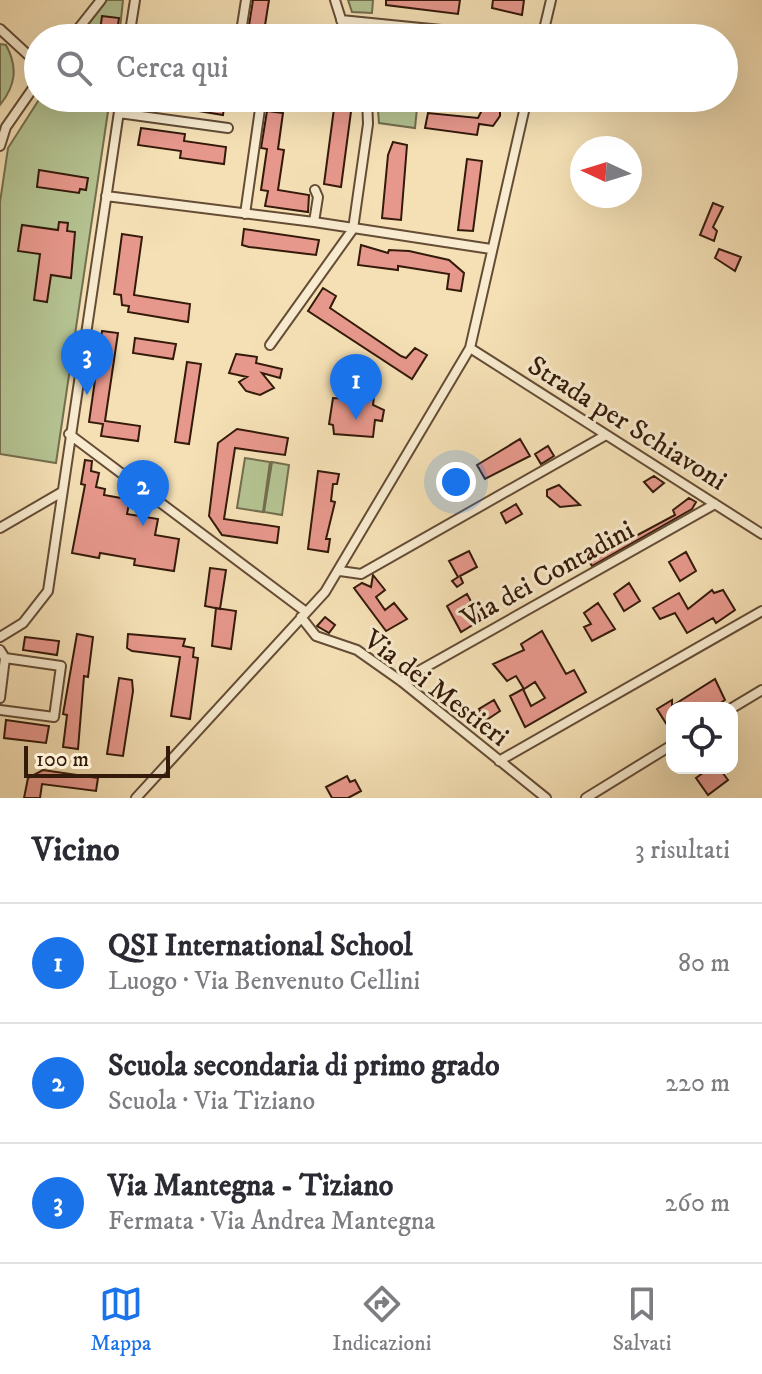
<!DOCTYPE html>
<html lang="it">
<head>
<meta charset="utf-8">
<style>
	:root { --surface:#fff; --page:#f2f2f3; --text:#2b2b33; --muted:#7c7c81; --line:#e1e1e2; --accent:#1a73e8 }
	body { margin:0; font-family:"IM FELL DW Pica",serif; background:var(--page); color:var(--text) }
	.controls { position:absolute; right:24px; bottom:24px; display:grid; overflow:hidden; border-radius:16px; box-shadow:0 8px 32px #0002 }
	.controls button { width:72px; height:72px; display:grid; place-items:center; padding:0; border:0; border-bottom:2px solid var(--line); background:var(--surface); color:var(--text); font:40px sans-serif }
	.compass { position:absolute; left:570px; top:136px; width:72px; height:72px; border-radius:50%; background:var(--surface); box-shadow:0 8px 32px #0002; rotate:274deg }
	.scale { position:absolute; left:24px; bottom:20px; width:146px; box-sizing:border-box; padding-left:8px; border:4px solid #341a0a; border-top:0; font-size:22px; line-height:28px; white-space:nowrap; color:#341a0a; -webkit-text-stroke:6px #f8ebcf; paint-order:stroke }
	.you { position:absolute; left:456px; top:482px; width:28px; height:28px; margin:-20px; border:6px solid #fff; border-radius:50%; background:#1a73e8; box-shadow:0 0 0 12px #1a73e833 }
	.badge { display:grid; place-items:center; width:52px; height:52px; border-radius:50%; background:var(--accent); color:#fff; font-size:26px; font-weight:700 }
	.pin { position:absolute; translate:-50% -66px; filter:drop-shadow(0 2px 4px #0008) }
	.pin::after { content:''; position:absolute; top:42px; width:28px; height:24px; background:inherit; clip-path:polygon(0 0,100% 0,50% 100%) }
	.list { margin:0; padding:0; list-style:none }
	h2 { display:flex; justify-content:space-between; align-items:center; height:104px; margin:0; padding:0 32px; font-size:34px }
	h2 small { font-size:26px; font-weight:400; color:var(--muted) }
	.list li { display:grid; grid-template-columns:52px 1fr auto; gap:24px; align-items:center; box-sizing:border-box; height:120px; padding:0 32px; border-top:2px solid var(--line) }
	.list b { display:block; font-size:30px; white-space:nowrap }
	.list p { margin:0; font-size:26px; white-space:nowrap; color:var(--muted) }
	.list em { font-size:26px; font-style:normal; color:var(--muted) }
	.icon { flex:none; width:44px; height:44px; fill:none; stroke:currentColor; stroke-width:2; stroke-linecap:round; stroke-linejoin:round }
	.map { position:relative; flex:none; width:762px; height:798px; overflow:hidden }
	.search { position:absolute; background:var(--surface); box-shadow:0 8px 32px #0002; left:24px; right:24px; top:24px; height:88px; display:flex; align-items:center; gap:20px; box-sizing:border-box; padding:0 28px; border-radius:44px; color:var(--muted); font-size:30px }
	.sheet { height:464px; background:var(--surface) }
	nav { display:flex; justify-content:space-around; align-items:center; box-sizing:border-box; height:112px; border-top:2px solid var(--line); background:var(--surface); font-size:22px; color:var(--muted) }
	nav a { display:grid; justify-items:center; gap:4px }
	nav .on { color:var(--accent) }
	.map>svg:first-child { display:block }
	.green { fill:#b5c392; stroke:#746e4e; stroke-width:2 }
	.building { fill:#e7988c; stroke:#341a0a; stroke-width:2 }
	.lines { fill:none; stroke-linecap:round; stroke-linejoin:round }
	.minor-casing { stroke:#644c35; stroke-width:12 }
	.minor { stroke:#f8ebcf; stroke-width:8 }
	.labels { text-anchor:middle; stroke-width:6; stroke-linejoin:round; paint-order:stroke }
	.street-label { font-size:28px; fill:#341a0a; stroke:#f8ebcf }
</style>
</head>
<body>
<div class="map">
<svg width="762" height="798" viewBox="0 0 762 798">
	<rect width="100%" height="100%" fill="#f5e0b5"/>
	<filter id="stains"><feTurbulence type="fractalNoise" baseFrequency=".0025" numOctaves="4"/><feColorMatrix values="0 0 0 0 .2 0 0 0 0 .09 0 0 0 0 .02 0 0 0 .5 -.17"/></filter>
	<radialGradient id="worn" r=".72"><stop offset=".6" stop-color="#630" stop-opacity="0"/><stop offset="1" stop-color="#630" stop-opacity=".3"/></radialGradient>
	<path class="green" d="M107,0H123L119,38H78Z
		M348,0H373L372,13L352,12Z
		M357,29L424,37V38H357Z
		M0,44L6,45C18,67 16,85 0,105Z
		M40,98H110L56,463L0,454V202L8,148Z
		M377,98H418L415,128L379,123Z
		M245,458L270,462L263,512L237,508Z
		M272,462L289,465L282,515L264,512Z"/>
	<path class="building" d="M253,0H269L263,38H247Z
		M386,0H460L458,14L386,5Z
		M493,0H524L522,15L492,8Z
		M102,16L119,18L116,38H99Z
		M144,98H241L240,109L224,107L223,115L144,102Z
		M488,98H500V116L493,126L479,124L477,135L425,128L428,113L478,118Z
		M335,101L352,104L341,187L324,184Z
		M267,111L283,113L278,149L284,150L278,190L309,195L308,212L265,206L268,191L261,190L267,149L261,148Z
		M141,128L185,134L184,141L226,147L224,164L180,158L181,151L138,145Z
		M393,142L407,145L401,220L382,218L388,155Z
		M467,159L482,161L473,231L458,230Z
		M39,170L88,178L86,190L80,189L79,193L37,187Z
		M713,203L723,207L713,227L717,231L714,241L700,235Z
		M59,222L68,223L67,231L75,232L71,278L51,275L47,302L34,300L40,254L18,251L22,225L58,230Z
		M244,229L319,240L316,255L249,247L242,245Z
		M122,234L142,237L134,295L190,304L188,322L128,312L129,306L122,305L121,295L114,294Z
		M361,245L388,253L389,250L409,251L449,260L464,273L461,291L447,289L449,274L398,266V270L358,265Z
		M719,249L741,257L735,271L715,258Z
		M323,288L336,296L330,308L401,356L406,358L415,348L427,355L412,379L308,311Z
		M102,331L118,333L105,421L140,426L138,441L101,436L103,424L89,422Z
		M135,338L176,344L173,359L133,353Z
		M236,354L257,357L256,363L282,369L280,378L262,373L274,388L260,395L246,391L239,382L247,377L229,373Z
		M187,362L201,364L189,444L175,442Z
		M366,396L374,397L373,405L384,410L382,421L375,420L373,437L334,434L333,425L329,424L333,398L365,400Z
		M237,429L288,438L285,455L235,448L224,519L279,527L277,543L222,535L209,516L218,443Z
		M520,439L530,456L485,479L477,465Z
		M548,446L554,456L541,464L535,454Z
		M85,460L92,461L91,471L99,473L96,487L105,489L104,495L121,498V493L131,494L127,514L158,519L155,535L179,539L174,571L134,565L135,559L100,553L99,558L72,553L85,485L81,484Z
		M318,471L339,474L337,484H333L331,501L335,502L326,539H330L328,552L308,549Z
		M654,476L664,483L653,492L644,482Z
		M559,485L562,488L580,505L560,507L547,496V490Z
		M689,498L696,502L692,509L592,566L589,561L675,515L673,510Z
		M516,504L522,514L506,523L501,513Z
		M469,551L477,567L460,576L463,583L457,587L452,581L458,577L449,561Z
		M686,552L696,571L680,581L669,562Z
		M210,568L226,570L220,609L205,606Z
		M373,575L385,590L376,597L385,610L394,603L407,619L386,631L354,588L362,583L371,587Z
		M629,583L640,601L624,611L614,594Z
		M712,590L714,593L723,590L735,610L716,623L713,618L687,633L675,613L660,619L653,608L679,593L688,609Z
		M467,594L481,620L461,632L447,606Z
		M598,603L615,629L592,641L584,627L591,624L584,613Z
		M216,608L236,611L231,649L212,646Z
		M325,617L335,625L329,633L317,626Z
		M542,631L566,674L574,670L586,692L525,727L510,696L523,689L531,706L545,698L535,682L524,689L516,676L507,681L493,664L524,650L521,644Z
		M77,634L93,637L88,677L84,676L78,749L63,747L67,715L63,714Z
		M128,634L185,639L183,646L194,648L193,657L198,658L190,719L171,716L180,657L132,651L127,648Z
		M25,637L59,641L57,655L23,650Z
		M119,678L132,680L133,691L123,756L107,754Z
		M715,679L725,700L713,708H672V733L657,709L672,700V706Z
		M494,700L500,711L485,721L479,709Z
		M6,720L49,726L46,743L4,738Z
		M710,768H719L728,780L708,795L696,778Z
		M43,770L98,778L96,791L42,784L40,798H24L28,778Z
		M347,776L350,782L355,780L361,791L348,798H332L326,787Z"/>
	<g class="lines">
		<g class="minor-casing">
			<path id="minor" d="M335,0L347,38
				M341,20L521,38
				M0,29L38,64
				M71,38L101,0
				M129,38L135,0
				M240,38L246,0
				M542,38L551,0
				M119,113L228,128
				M0,146L6,127L38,81
				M106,196L314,222L491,249
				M245,214L261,102L285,103
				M314,222L318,197L315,190
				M270,345L353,229L368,124L367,98
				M470,348L762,534
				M69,434L306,612
				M0,528L62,492
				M340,571L361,574L606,435
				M301,617L316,636L357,650L401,681L546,798
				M0,637L23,623L48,591L121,98
				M0,650L5,658L0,698
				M401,681L715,504
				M732,708L762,690
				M0,710L54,717L61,666L5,658
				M499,761L762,611
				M136,798L325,592L470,348L527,98
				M586,798L672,745"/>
		</g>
		<use href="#minor" class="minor"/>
	</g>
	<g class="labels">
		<g class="street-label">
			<text transform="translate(628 422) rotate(32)" y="10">Strada per Schiavoni</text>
			<text transform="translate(547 573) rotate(-29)" y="10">Via dei Contadini</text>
			<text transform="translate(437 687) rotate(37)" y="10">Via dei Mestieri</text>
		</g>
	</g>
	<rect width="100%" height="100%" filter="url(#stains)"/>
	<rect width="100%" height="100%" fill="url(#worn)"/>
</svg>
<div class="controls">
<button><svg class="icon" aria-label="locate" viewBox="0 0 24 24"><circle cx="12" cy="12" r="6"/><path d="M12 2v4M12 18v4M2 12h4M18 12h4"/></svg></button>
</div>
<svg class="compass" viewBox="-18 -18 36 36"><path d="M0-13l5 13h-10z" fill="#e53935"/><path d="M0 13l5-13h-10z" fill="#7c7c81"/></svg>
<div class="scale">100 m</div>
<div class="you"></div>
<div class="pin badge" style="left:356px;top:420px">1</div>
<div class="pin badge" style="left:143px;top:526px">2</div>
<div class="pin badge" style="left:87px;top:395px">3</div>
<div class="search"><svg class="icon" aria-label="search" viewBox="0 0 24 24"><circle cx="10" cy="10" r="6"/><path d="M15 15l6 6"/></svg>Cerca qui</div>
</div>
<section class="sheet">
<h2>Vicino<small>3 risultati</small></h2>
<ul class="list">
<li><span class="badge">1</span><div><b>QSI International School</b><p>Luogo · Via Benvenuto Cellini</p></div><em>80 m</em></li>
<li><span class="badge">2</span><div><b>Scuola secondaria di primo grado</b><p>Scuola · Via Tiziano</p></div><em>220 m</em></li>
<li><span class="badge">3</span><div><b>Via Mantegna - Tiziano</b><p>Fermata · Via Andrea Mantegna</p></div><em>260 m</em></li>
</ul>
</section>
<nav>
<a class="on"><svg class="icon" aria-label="map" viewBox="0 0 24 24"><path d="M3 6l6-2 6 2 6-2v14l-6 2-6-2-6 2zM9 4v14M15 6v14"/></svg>Mappa</a>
<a><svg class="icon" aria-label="directions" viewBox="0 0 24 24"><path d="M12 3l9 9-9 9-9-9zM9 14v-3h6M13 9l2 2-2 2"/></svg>Indicazioni</a>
<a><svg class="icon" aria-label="saved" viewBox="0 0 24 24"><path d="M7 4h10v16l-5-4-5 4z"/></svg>Salvati</a>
</nav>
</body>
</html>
